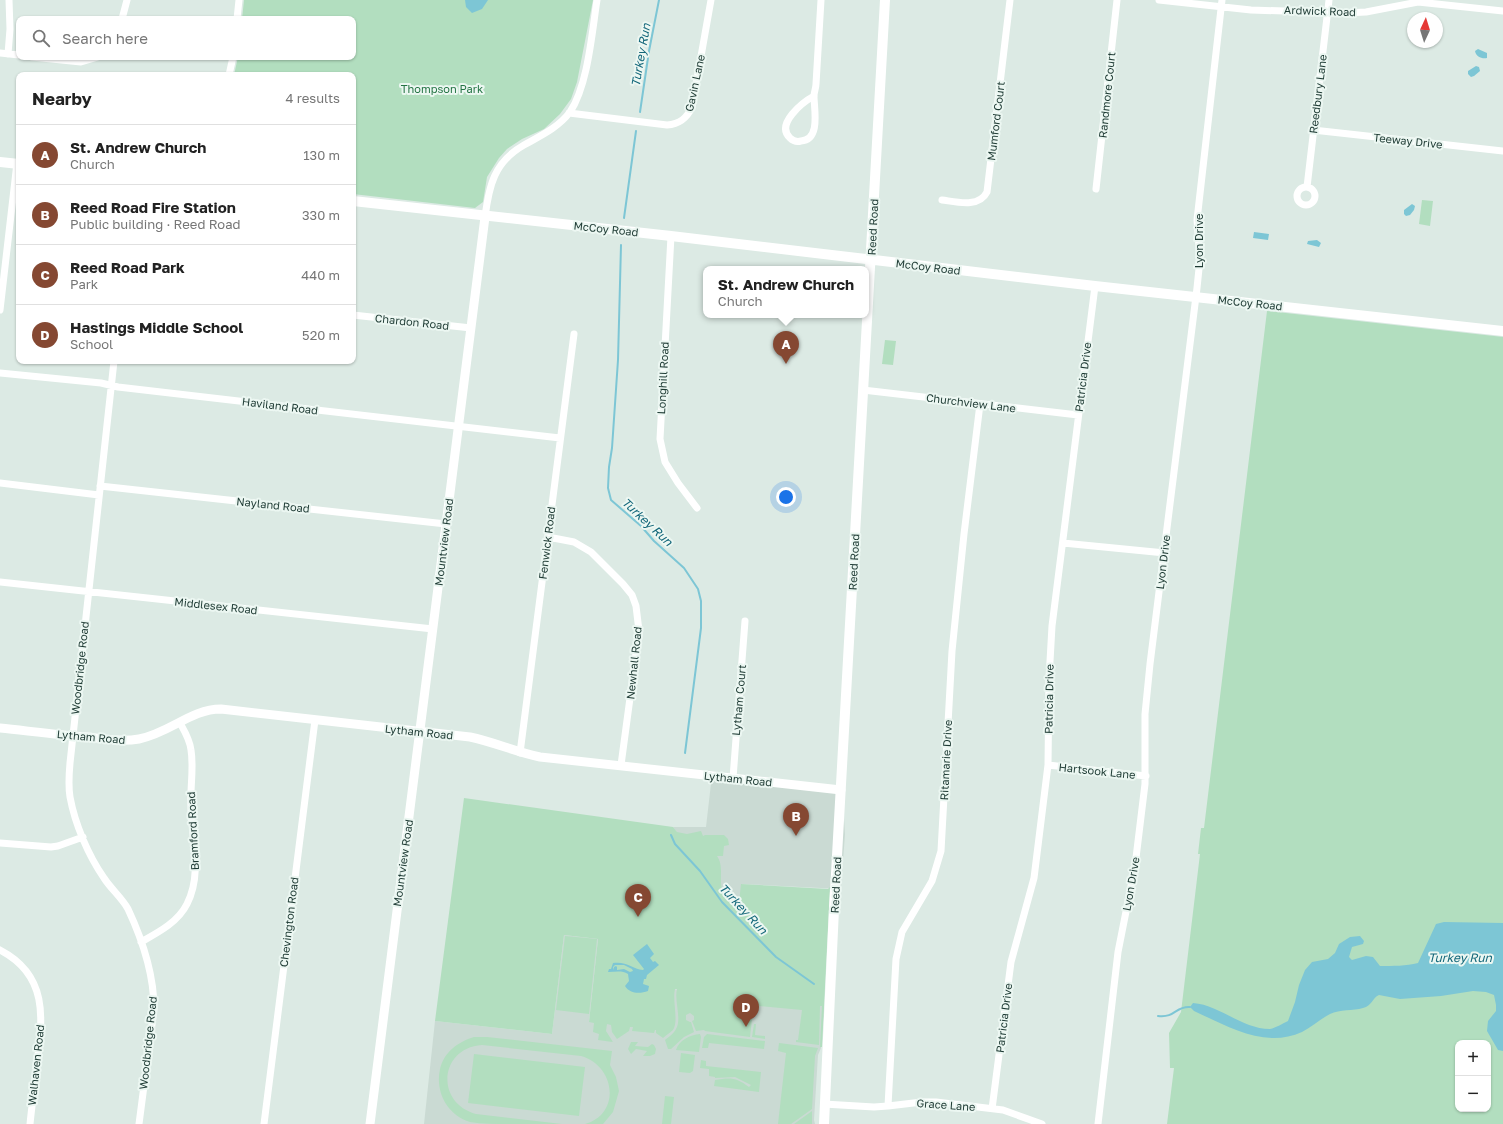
<!DOCTYPE html>
<html lang="en">
<head>
<meta charset="utf-8">
<style>
	:root { --surface:#fff; --page:#f6f6f6; --text:#222; --muted:#767676; --line:#e0e0e0; --accent:#854832 }
	body { margin:0; font-family:"Golos Text",sans-serif; background:var(--page); color:var(--text) }
	.controls { position:absolute; right:12px; bottom:12px; display:grid; overflow:hidden; border-radius:8px; box-shadow:0 1px 3px #0004 }
	.controls button { width:36px; height:36px; display:grid; place-items:center; padding:0; border:0; border-bottom:1px solid var(--line); background:var(--surface); color:var(--text); font:20px sans-serif }
	.compass { position:absolute; left:1407px; top:12px; width:36px; height:36px; border-radius:50%; background:var(--surface); box-shadow:0 1px 3px #0004; rotate:4deg }
	.you { position:absolute; left:786px; top:497px; width:14px; height:14px; margin:-10px; border:3px solid #fff; border-radius:50%; background:#1a73e8; box-shadow:0 0 0 6px #1a73e833 }
	.badge { display:grid; place-items:center; width:26px; height:26px; border-radius:50%; background:var(--accent); color:#fff; font-size:13px; font-weight:700 }
	.pin { position:absolute; translate:-50% -33px; filter:drop-shadow(0 1px 2px #0008) }
	.pin::after { content:''; position:absolute; top:21px; width:14px; height:12px; background:inherit; clip-path:polygon(0 0,100% 0,50% 100%) }
	.popup { position:absolute; left:703px; top:266px; width:166px; height:52px; box-sizing:border-box; display:grid; place-content:center; border-radius:8px; background:var(--surface); filter:drop-shadow(0 1px 3px #0005); font-size:13px; white-space:nowrap; color:var(--muted) }
	.popup b { font-size:15px; color:var(--text) }
	.popup::after { content:''; position:absolute; left:50%; top:100%; margin-left:-8px; border:8px solid transparent; border-top-color:var(--surface) }
	.list { margin:0; padding:0; list-style:none }
	h2 { display:flex; justify-content:space-between; align-items:center; height:52px; margin:0; padding:0 16px; font-size:17px }
	h2 small { font-size:13px; font-weight:400; color:var(--muted) }
	.list li { display:grid; grid-template-columns:26px 1fr auto; gap:12px; align-items:center; box-sizing:border-box; height:60px; padding:0 16px; border-top:1px solid var(--line) }
	.list b { display:block; font-size:15px; white-space:nowrap }
	.list p { margin:0; font-size:13px; white-space:nowrap; color:var(--muted) }
	.list em { font-size:13px; font-style:normal; color:var(--muted) }
	.icon { flex:none; width:22px; height:22px; fill:none; stroke:currentColor; stroke-width:2; stroke-linecap:round; stroke-linejoin:round }
	.map { position:relative; flex:none; width:1503px; height:1124px; overflow:hidden }
	.search { position:absolute; background:var(--surface); box-shadow:0 1px 3px #0004; left:16px; top:16px; width:340px; height:44px; display:flex; align-items:center; gap:10px; box-sizing:border-box; padding:0 14px; border-radius:8px; color:var(--muted); font-size:15px }
	.panel { position:absolute; background:var(--surface); box-shadow:0 1px 3px #0004; left:16px; top:72px; width:340px; height:292px; border-radius:8px }
	.map>svg:first-child { display:block }
	.built { fill:#cadad3 }
	.green { fill:#b2debf; fill-rule:evenodd }
	.water { fill:#7dc6d5; fill-rule:evenodd }
	.lines { fill:none; stroke-linecap:round; stroke-linejoin:round }
	.stream { stroke:#7dc6d5; stroke-width:2 }
	.minor { stroke:#fff; stroke-width:7 }
	.tertiary { stroke:#fff; stroke-width:9 }
	.secondary { stroke:#fff; stroke-width:10 }
	.labels { text-anchor:middle; stroke-width:4; stroke-linejoin:round; paint-order:stroke }
	.street-label { font-size:11px; fill:#1d3a33; stroke:#ecf7f2 }
	.park-label { font-size:11px; fill:#247444; stroke:#ecf7f2 }
	.water-label { font-size:12px; font-style:italic; fill:#13677a; stroke:#ecf7f2 }
</style>
</head>
<body>
<div class="map">
<svg width="1503" height="1124" viewBox="0 0 1503 1124">
	<rect width="100%" height="100%" fill="#dceae4"/>
	<path class="built" d="M712,775L842,788L845,834L841,889L742,884L739,911L716,887L673,827H706Z
		M564,935L598,939L589,1022L673,989L824,1006L821,1048L818,1055L814,1120L815,1124H424L435,1021L552,1034Z"/>
	<path class="green" d="M244,0H593L577,82L571,99L560,114L544,129L522,139L507,149L499,158L487,177L483,202L475,208L353,194V75H234L238,57H353V19H242Z
		M1422,200L1433,201L1430,226L1419,224Z
		M1267,311L1503,337V1124H1167L1174,1068H1170L1169,1033L1181,1012L1200,854H1198L1201,828H1204ZM1458,1043H1488V1109H1458Z
		M885,340L896,341L893,365L882,364Z
		M464,798L673,827L677,832L687,834L701,831L703,836L705,835H724L728,839L729,845L724,846L723,856H717C724,866 719,878 722,889C725,897 735,896 739,903L741,884L828,889L830,887L822,1047H820L822,1006H820L819,1045L796,1042V1040H798L802,1010L759,1006L758,1009L753,1010L750,1037L705,1031L704,1030L696,1031L692,1021L694,1020V1016L690,1013L686,1015V1020L690,1022H691L694,1032L684,1037L671,1049H668L665,1040C669,1037 674,1033 676,1029C682,1019 674,1001 677,989H675C672,1000 679,1021 673,1030C670,1033 666,1035 663,1038L656,1033V1030H655L654,1033L632,1031L633,1027H630L629,1031L617,1039L612,1032L611,1025L607,1024L606,1031L613,1042L598,1040L599,1034L593,1032L594,1023L589,1022L598,939L564,935L552,1034L435,1021Z
		M565,936L597,939L589,1014L556,1010Z
		M754,1024H756L755,1035L765,1036V1039L752,1037Z
		M700,1034L701,1037L699,1052L676,1050C679,1040 690,1035 700,1034Z
		M707,1034L765,1041L764,1049L709,1043L708,1048H702L704,1037Z
		M474,1037H487L612,1051L610,1065L616,1077L619,1091L613,1112L603,1124H585C621,1114 616,1066 581,1056L482,1045C439,1048 435,1103 476,1114L562,1124C543,1124 525,1124 507,1124C495,1124 482,1124 470,1122C447,1115 435,1092 440,1069C444,1052 458,1042 474,1037Z
		M631,1042H638L635,1046L648,1047L652,1044L654,1045L656,1049L655,1054L650,1056H643L647,1051L636,1049L631,1054L628,1049Z
		M779,1043L818,1048L815,1056L812,1109L791,1124H778L786,1053L778,1051Z
		M681,1053L695,1055L693,1071L690,1073L679,1072Z
		M474,1054L585,1067L579,1116L468,1103Z
		M701,1060L706,1061V1066L761,1072L759,1092L714,1086L715,1080C731,1077 737,1078 749,1087L751,1085L735,1077L715,1078V1077L709,1076V1069L700,1068Z
		M665,1096L674,1097L671,1124H662Z
		M812,1111V1124H794Z"/>
	<path class="water" d="M465,0H488L482,9L472,13L466,7Z
		M1478,49L1487,53V58C1482,59 1476,57 1475,51Z
		M1476,66L1479,67L1480,71L1474,76L1471,77L1468,74V71Z
		M1412,204L1415,206L1414,210L1410,215L1406,216L1404,214V210Z
		M1254,232L1269,234L1268,240L1253,238Z
		M1317,240L1321,243L1319,247L1307,244L1308,241Z
		M1444,922L1503,923V1051L1498,1050L1487,1031L1488,1021L1496,1011V1005L1494,995L1486,992L1473,991L1441,996L1400,999L1379,995C1372,998 1372,1006 1363,1008C1353,1011 1340,1009 1330,1014C1320,1019 1312,1027 1302,1032C1265,1049 1227,1026 1194,1011L1190,1007L1193,1003C1220,1005 1242,1029 1270,1029C1276,1028 1283,1023 1288,1021L1295,1002L1299,985L1305,970L1312,962L1328,959L1335,953L1339,944L1350,937L1360,936L1364,941L1363,944L1352,947L1349,957L1352,960L1366,956L1373,957L1380,966C1393,966 1406,966 1418,963L1436,924Z
		M647,944L654,954L650,958L653,962L655,961L659,965L647,975L646,979H644L643,984L649,986L648,991C640,994 630,994 625,986L629,981L628,974C622,970 615,972 608,972L609,969H611L613,963C627,961 632,969 643,970L644,969L633,955ZM615,965H624L632,969L633,971L630,972L624,969L617,970V967L616,966L614,967V970L613,967Z"/>
	<g class="lines">
		<path class="stream" d="M640,112L649,51L659,0
			M624,218L636,131
			M621,245L618,360L612,448L609,467L608,488L611,500L641,526L654,541L684,568L698,589L701,601V628L685,753
			M671,835L675,844L700,871L722,902L776,957L814,984
			M1158,1016C1176,1018 1175,1006 1190,1007"/>
		<path class="minor" d="M1159,0L1251,10L1345,13L1366,12L1418,2L1503,11
			M122,19L127,0
			M237,19L239,0
			M0,53L19,55
			M8,54L10,29L9,0
			M32,57L81,62L98,57
			M229,75L233,57
			M814,96C803,102 775,124 790,138C793,141 797,142 801,141C821,140 814,109 814,96C814,92 816,88 816,84L821,0
			M569,113L667,125C680,124 687,118 692,107L711,0
			M1313,130L1503,151
			M1297 196a9 9 0 1 1 18 0a9 9 0 1 1-18 0Z
			M1307,187L1329,0
			M1096,189L1117,0
			M942,200C957,202 979,208 987,192L1010,0
			M485,217C489,186 494,162 524,145C540,136 558,128 570,112C588,85 592,32 597,0
			M671,236L660,439L665,462L678,483L697,508
			M0,310L17,163
			M353,315L471,328
			M114,361L70,763C69,774 68,785 70,797C75,824 88,855 104,878C111,889 122,898 128,909C143,941 154,974 154,1009L139,1124
			M0,373L101,383L118,387L560,438
			M863,390L1078,415
			M0,483L99,495
			M100,486L446,524
			M548,537L574,542L591,552L623,584L632,595L636,606L639,631L621,765
			M1063,543L1165,553
			M0,582L433,629
			M520,753L574,334
			M1048,765L1146,776
			M733,778L745,621
			M0,843L51,847L58,846L83,837
			M141,942C159,932 178,922 187,904C203,873 191,838 191,805C190,787 194,768 191,750C190,740 185,732 180,723
			M0,950C48,975 43,1017 37,1063C35,1083 32,1104 30,1124
			M824,1104L874,1107L888,1106L922,1102H936L1003,1110L1042,1124
			M888,1106L896,959L902,932L932,881L941,851L952,651L964,534L980,404
			M992,1109L1011,962L1034,878L1048,765L1049,679L1052,626L1095,286
			M264,1124L315,720
			M1098,1124L1118,952L1135,866L1145,784V714L1150,664L1197,288L1200,259L1197,220L1222,0"/>
		<path class="tertiary" d="M0,728C29,731 58,735 88,737C105,739 122,742 139,739C170,733 191,709 221,709L470,737C494,742 516,752 540,757L841,790
			M370,1124L485,217"/>
		<path class="secondary" d="M0,162L19,164
			M353,201L671,236L1095,286L1503,331
			M824,1124L834,909L885,0"/>
	</g>
	<g class="labels">
		<g class="street-label">
			<text transform="translate(1320 11) rotate(2)" y="4">Ardwick Road</text>
			<text transform="translate(695 83) rotate(-78)" y="4">Gavin Lane</text>
			<text transform="translate(1318 94) rotate(-83)" y="4">Reedbury Lane</text>
			<text transform="translate(1107 95) rotate(-84)" y="4">Randmore Court</text>
			<text transform="translate(996 121) rotate(-83)" y="4">Mumford Court</text>
			<text transform="translate(1408 141) rotate(6)" y="4">Teeway Drive</text>
			<text transform="translate(873 227) rotate(-87)" y="4">Reed Road</text>
			<text transform="translate(606 229) rotate(6)" y="4">McCoy Road</text>
			<text transform="translate(1199 241) rotate(-90)" y="4">Lyon Drive</text>
			<text transform="translate(928 267) rotate(7)" y="4">McCoy Road</text>
			<text transform="translate(1250 303) rotate(6)" y="4">McCoy Road</text>
			<text transform="translate(412 322) rotate(6)" y="4">Chardon Road</text>
			<text transform="translate(1083 377) rotate(-83)" y="4">Patricia Drive</text>
			<text transform="translate(663 378) rotate(-87)" y="4">Longhill Road</text>
			<text transform="translate(971 403) rotate(7)" y="4">Churchview Lane</text>
			<text transform="translate(280 406) rotate(7)" y="4">Haviland Road</text>
			<text transform="translate(273 505) rotate(6)" y="4">Nayland Road</text>
			<text transform="translate(444 542) rotate(-83)" y="4">Mountview Road</text>
			<text transform="translate(547 543) rotate(-83)" y="4">Fenwick Road</text>
			<text transform="translate(854 562) rotate(-87)" y="4">Reed Road</text>
			<text transform="translate(1163 562) rotate(-83)" y="4">Lyon Drive</text>
			<text transform="translate(216 606) rotate(6)" y="4">Middlesex Road</text>
			<text transform="translate(634 663) rotate(-84)" y="4">Newhall Road</text>
			<text transform="translate(80 668) rotate(-84)" y="4">Woodbridge Road</text>
			<text transform="translate(1049 699) rotate(-89)" y="4">Patricia Drive</text>
			<text transform="translate(739 700) rotate(-85)" y="4">Lytham Court</text>
			<text transform="translate(419 732) rotate(6)" y="4">Lytham Road</text>
			<text transform="translate(91 737) rotate(5)" y="4">Lytham Road</text>
			<text transform="translate(946 760) rotate(-87)" y="4">Ritamarie Drive</text>
			<text transform="translate(1097 771) rotate(6)" y="4">Hartsook Lane</text>
			<text transform="translate(738 779) rotate(6)" y="4">Lytham Road</text>
			<text transform="translate(193 831) rotate(-93)" y="4">Bramford Road</text>
			<text transform="translate(403 863) rotate(-82)" y="4">Mountview Road</text>
			<text transform="translate(1131 884) rotate(-80)" y="4">Lyon Drive</text>
			<text transform="translate(836 885) rotate(-87)" y="4">Reed Road</text>
			<text transform="translate(289 922) rotate(-83)" y="4">Chevington Road</text>
			<text transform="translate(1004 1018) rotate(-83)" y="4">Patricia Drive</text>
			<text transform="translate(148 1043) rotate(-84)" y="4">Woodbridge Road</text>
			<text transform="translate(36 1065) rotate(-84)" y="4">Walhaven Road</text>
			<text transform="translate(946 1105) rotate(4)" y="4">Grace Lane</text>
		</g>
		<g class="park-label">
			<text x="442" y="93">Thompson Park</text>
		</g>
		<g class="water-label">
			<text transform="translate(641 55) rotate(-80)" y="4">Turkey Run</text>
			<text transform="translate(647 522) rotate(43)" y="4">Turkey Run</text>
			<text transform="translate(743 909) rotate(47)" y="4">Turkey Run</text>
			<text x="1460" y="962">Turkey Run</text>
		</g>
	</g>
</svg>
<div class="controls">
<button>+</button>
<button>−</button>
</div>
<svg class="compass" viewBox="-18 -18 36 36"><path d="M0-13l5 13h-10z" fill="#e53935"/><path d="M0 13l5-13h-10z" fill="#767676"/></svg>
<div class="you"></div>
<div class="pin badge" style="left:786px;top:364px">A</div>
<div class="popup"><b>St. Andrew Church</b>Church</div>
<div class="pin badge" style="left:796px;top:836px">B</div>
<div class="pin badge" style="left:638px;top:917px">C</div>
<div class="pin badge" style="left:746px;top:1027px">D</div>
<div class="search"><svg class="icon" aria-label="search" viewBox="0 0 24 24"><circle cx="10" cy="10" r="6"/><path d="M15 15l6 6"/></svg>Search here</div>
<section class="panel">
<h2>Nearby<small>4 results</small></h2>
<ul class="list">
<li><span class="badge">A</span><div><b>St. Andrew Church</b><p>Church</p></div><em>130 m</em></li>
<li><span class="badge">B</span><div><b>Reed Road Fire Station</b><p>Public building · Reed Road</p></div><em>330 m</em></li>
<li><span class="badge">C</span><div><b>Reed Road Park</b><p>Park</p></div><em>440 m</em></li>
<li><span class="badge">D</span><div><b>Hastings Middle School</b><p>School</p></div><em>520 m</em></li>
</ul>
</section>
</div>
</body>
</html>
